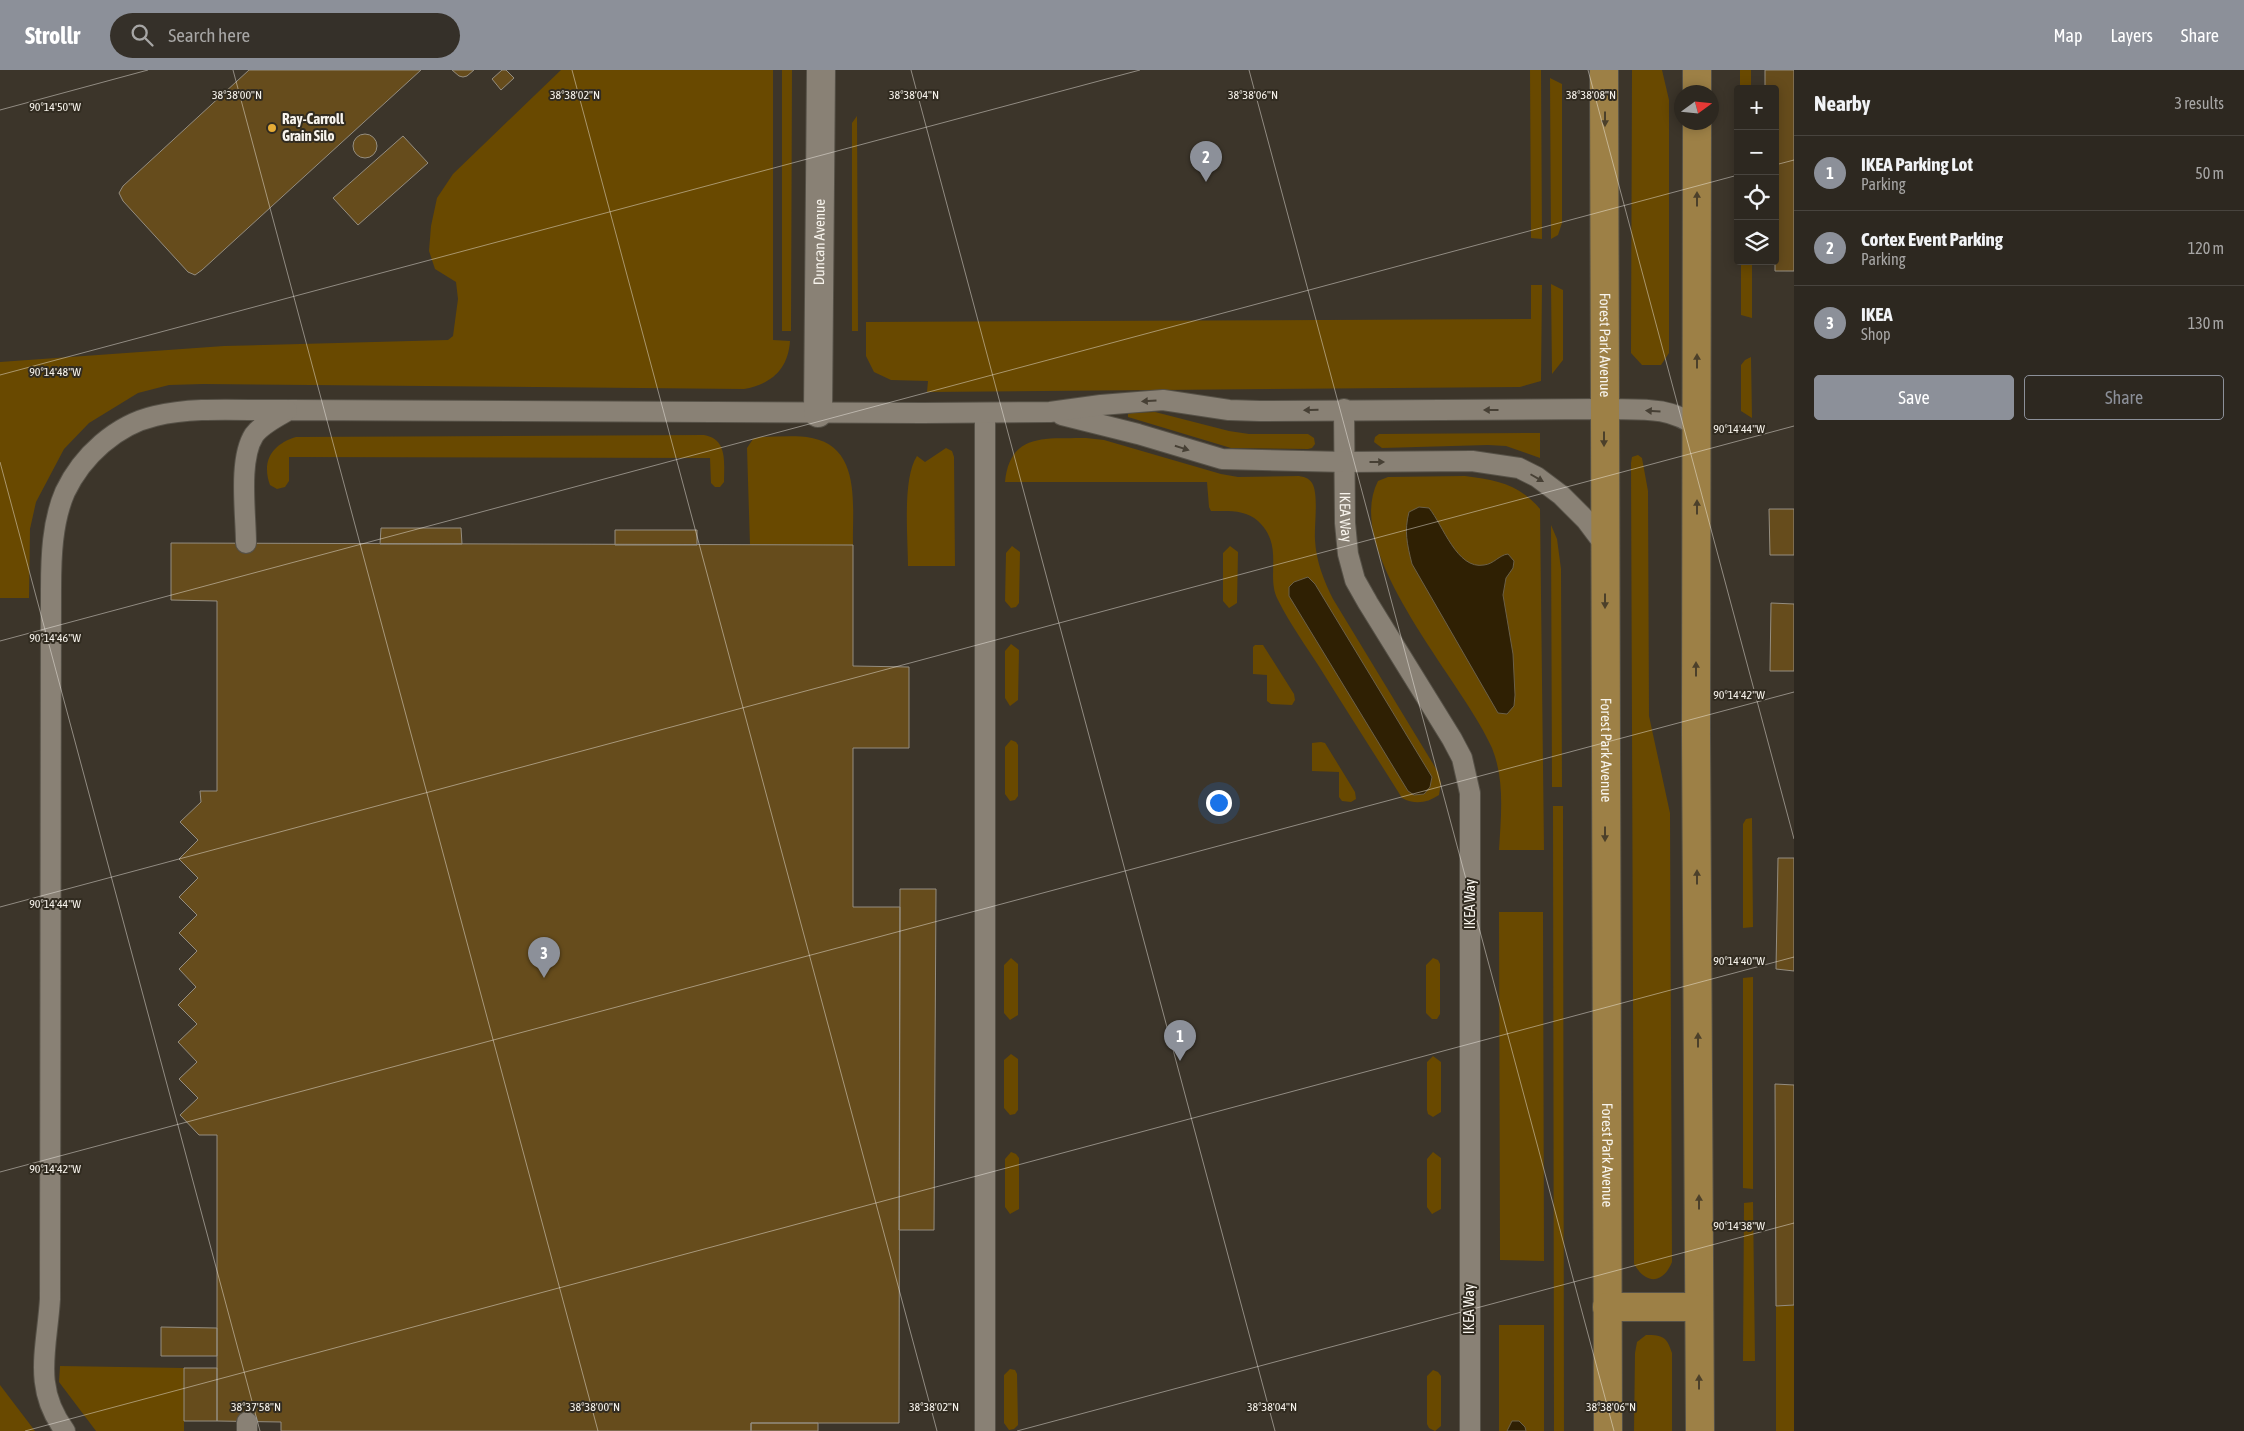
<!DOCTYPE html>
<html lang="en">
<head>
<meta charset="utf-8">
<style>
	:root { --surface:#2d2820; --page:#353029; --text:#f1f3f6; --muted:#a7a6a5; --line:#48443e; --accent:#8c9099 }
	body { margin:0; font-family:"Asap Condensed",sans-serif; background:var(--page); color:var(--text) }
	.controls { position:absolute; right:15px; top:15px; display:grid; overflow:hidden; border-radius:5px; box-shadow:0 2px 12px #0003 }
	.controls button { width:45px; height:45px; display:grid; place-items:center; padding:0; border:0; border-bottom:1px solid var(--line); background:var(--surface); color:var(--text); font:25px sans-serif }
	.compass { position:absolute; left:1674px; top:15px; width:45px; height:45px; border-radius:50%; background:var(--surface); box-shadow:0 2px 12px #0003; rotate:75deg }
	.you { position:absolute; left:1218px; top:732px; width:18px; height:18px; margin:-12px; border:4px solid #fff; border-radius:50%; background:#1a73e8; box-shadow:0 0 0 8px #1a73e833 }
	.badge { display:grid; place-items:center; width:32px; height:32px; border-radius:50%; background:var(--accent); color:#fff; font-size:16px; font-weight:700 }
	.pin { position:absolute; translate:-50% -41px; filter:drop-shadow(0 1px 2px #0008) }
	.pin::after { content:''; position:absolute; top:26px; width:18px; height:15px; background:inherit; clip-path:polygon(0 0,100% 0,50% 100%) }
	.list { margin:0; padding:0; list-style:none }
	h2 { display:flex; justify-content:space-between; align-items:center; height:65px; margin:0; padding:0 20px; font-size:21px }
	h2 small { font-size:16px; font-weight:400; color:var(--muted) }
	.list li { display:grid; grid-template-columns:32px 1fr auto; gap:15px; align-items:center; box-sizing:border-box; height:75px; padding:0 20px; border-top:1px solid var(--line) }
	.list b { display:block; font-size:19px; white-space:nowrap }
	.list p { margin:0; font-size:16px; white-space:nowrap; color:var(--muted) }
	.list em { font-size:16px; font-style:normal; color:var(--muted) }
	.actions { display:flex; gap:10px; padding:15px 20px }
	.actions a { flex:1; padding:11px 0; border:1px solid var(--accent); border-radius:5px; text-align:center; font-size:18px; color:var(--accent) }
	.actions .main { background:var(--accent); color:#fff }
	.icon { flex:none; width:28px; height:28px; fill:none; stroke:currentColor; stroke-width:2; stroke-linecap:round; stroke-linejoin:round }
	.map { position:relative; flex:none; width:1794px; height:1361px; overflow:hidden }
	header { display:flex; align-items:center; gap:30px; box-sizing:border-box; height:70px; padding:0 25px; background:var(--accent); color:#fff }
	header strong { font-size:24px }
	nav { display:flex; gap:28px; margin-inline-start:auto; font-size:18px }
	.search { width:350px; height:45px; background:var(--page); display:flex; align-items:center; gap:12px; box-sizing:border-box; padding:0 18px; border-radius:28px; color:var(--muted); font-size:19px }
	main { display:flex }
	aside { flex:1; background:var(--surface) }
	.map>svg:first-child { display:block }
	.green { fill:#694900 }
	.water { fill:#2f2003; stroke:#6b6049 }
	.building { fill:#664c1c; stroke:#948d80 }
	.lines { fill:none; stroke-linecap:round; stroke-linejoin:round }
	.service-casing { stroke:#565147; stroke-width:22 }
	.minor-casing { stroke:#565147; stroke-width:30 }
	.primary-casing { stroke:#565147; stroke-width:30 }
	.service { stroke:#898175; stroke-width:20 }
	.minor { stroke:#898175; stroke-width:28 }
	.primary { stroke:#9d8046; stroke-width:28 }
	.oneway { fill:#4c402a }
	.oneway2 { fill:#474035 }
	.ticks { fill:none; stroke:#f8f4ed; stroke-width:1; stroke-opacity:0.45 }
	.poi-dot { fill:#e6ac36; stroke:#312b20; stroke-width:2 }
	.labels { text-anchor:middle; stroke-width:4; stroke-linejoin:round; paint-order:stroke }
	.poi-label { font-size:15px; font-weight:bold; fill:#f8f4ed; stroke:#312b20; text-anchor:start }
	.street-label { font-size:15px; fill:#f8f4ed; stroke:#312b20 }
	.ticks-label { font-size:12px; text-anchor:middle; fill:#f8f4ed; stroke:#312b20; stroke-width:4; stroke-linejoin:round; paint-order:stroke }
</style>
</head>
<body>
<header>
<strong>Strollr</strong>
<div class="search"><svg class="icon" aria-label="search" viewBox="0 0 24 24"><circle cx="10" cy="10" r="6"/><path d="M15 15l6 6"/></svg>Search here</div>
<nav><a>Map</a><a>Layers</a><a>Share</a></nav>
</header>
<main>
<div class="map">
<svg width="1794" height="1361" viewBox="0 0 1794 1361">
	<rect width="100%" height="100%" fill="#3c352a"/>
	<path class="green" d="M561,0H773V270L790,271C788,300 771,314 744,319L203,314L169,315L138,323L89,353L64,379L36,432L30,459L29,528H0V292L224,276L448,270L453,266L458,229L456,212L435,199L429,181L431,156L437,128L453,104Z
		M782,0H792L791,261H782Z
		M1530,0H1541L1542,169L1531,168Z
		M1632,0H1662L1669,30V283L1661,295H1642L1631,283Z
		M1740,0H1751V19H1740Z
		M1550,8L1562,14V153L1558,165L1551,169Z
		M857,46L858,261H852V53Z
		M1741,191H1752V248L1741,245Z
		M1551,214L1563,220V290L1552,304Z
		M1531,215H1542L1541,311L1520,317L927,322L928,311L891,310L874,302L866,286V252L1531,249Z
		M1751,287L1752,348L1741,341V295L1745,290Z
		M1155,342L1229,361L1249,364H1308L1314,368L1315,374L1312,378L1308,379L1231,378L1128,347V344L1132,343Z
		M1540,363V388L1506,376L1488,375L1382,378L1374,372L1375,367L1379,364Z
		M704,365C728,369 724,393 724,412L720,417H715L711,413L710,388L289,387V411L285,417L277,419L270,415C261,390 273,374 296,367Z
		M761,367C778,367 795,365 812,368C862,378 852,437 853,475H750L747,378L753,369Z
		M1086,368L1104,370L1221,404L1238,407L1299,406C1304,407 1309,408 1312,413C1319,424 1314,456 1315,470C1316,491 1324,511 1333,529L1438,702L1441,713L1439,725C1427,733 1415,735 1402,728C1375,685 1347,641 1320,598C1306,576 1290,554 1278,530C1265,506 1285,476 1258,451C1245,439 1227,441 1211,441L1209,437L1207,412H1005C1010,362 1046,369 1086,368Z
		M946,378L952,381L954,387L955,496H908C908,468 902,409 917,386L925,392Z
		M1638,385L1642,388L1648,421L1649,646L1670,743L1672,1192C1663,1214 1646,1215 1634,1194L1631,393L1632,387Z
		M1465,406C1496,410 1519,414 1540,439L1544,780H1499C1501,746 1505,710 1492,678C1463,611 1341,483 1378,411L1388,407Z
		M1551,455L1557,469L1561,499L1562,717H1552Z
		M1012,476L1020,482L1019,533L1016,537L1011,538L1005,531L1006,483Z
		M1230,476L1238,482L1237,533L1229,538L1223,531V483Z
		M1011,574L1019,580L1018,630L1010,636L1005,628V581Z
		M1255,575H1263L1294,624L1295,630L1292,635L1271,634L1267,631V605L1253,604V577Z
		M1011,670L1016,672L1018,675V726L1015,730L1010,731L1005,724V677Z
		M1321,672L1325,673L1355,722L1356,729L1351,732L1342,731L1339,727V702L1312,701V673Z
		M1553,736H1563L1564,1361H1554Z
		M1752,748L1753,857L1743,858V754L1746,749Z
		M1499,842H1543L1544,1191L1500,1190Z
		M1011,888L1018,894V945L1010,950L1004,943V895Z
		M1433,888L1438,890L1440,894V944L1437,949H1432L1426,943V895Z
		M1753,907V1119L1743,1118V908Z
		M1011,984L1018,989V1040L1015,1044L1010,1045L1004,1038V990Z
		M1433,986L1441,992V1042L1433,1047L1428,1044L1427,1040V992Z
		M1011,1082L1016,1084L1019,1088V1139L1010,1144L1005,1137V1089Z
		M1433,1082L1441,1088V1139L1432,1144L1427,1137V1089Z
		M1753,1132L1755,1291H1743L1744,1133Z
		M1794,1235V1361H1776V1236Z
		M1499,1255H1544V1361H1499Z
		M1646,1265C1663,1265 1667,1267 1672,1283V1361H1634L1635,1283L1637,1272Z
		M60,1296L184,1298V1361H96L59,1312Z
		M1010,1299L1015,1300L1017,1304L1018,1355L1014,1359L1009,1360L1004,1353V1305Z
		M1433,1300L1438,1302L1441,1306V1356L1435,1361L1429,1358L1427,1354V1306Z
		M0,1315L35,1361H0Z"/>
	<path class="water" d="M1419,437L1429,438C1443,455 1457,500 1484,495C1494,494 1499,485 1508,484L1514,491L1513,498L1506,508L1503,525L1513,584L1515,625L1514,636L1507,644L1498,643L1412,494C1407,474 1404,461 1409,442Z
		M1308,507L1315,514L1432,707L1430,717L1424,724L1414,725L1408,721L1289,526V517L1294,512Z
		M1512,1351H1519L1525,1357L1526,1361H1507Z"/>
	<path class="building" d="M249,0H421L202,200L195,205L188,202L123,131L119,123L123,116Z
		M452,0H474L467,6L463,7L459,6Z
		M502,0H506L514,8L501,20L492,9Z
		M1765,0H1794V201H1775V19H1765Z
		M353 76a12 12 0 1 1 24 0a12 12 0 1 1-24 0Z
		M403,66L428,93L358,155L333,128Z
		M1769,439H1794V485H1770Z
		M381,458H461L462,474H380Z
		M615,460H697V475H615Z
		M171,473L853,475V596L909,597V678H853V837H900L899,1353H751V1361H281V1352L217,1351V1065H199L180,1045L198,1028L179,1009L197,992L178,972L197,954L178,935L196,917L179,899L197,881L179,863L197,845L179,827L198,808L179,789L198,770L180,752L201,732L200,721H217V531L171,530Z
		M1771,533L1794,534V601H1770Z
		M1778,788H1794V901L1776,899Z
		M900,819H936L934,1160H899Z
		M1775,1014L1794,1015V1235L1776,1236Z
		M161,1257L217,1258V1286H161Z
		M184,1298H217V1351H184Z
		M751,1353H818V1361H751Z"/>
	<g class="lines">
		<g class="service-casing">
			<g id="service">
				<path id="s1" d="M1344,339L1345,453L1348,484L1355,510L1368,533L1452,669L1462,688L1470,723V1361"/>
				<path d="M985,343V1361"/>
				<path d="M1062,345L1138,364L1222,389L1345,392L1472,391L1519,398L1537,407L1561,425L1586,450L1604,474"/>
				<path d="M246,473C246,444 238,390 254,365C262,354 277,347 289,340L923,343L1050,342L1101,335L1163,330L1229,340L1260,341L1604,339C1638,340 1670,335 1698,358"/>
				<path d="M65,1361C32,1317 47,1279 50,1229L51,519C51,488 52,452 65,422C82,386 116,355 155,346C197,336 244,341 287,340"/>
				<path d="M247,1361V1352"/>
			</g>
		</g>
		<g class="minor-casing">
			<g id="minor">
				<path id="s2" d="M818,343L821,0"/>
			</g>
		</g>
		<g class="primary-casing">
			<g id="primary">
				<path id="s3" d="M1604,0L1608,1361"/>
				<path d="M1697,0V22"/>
				<path d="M1697,52L1696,665L1700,1361"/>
				<path d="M1607,1237H1699"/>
			</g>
		</g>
		<use href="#service" class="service"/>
		<use href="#minor" class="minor"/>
		<use href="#primary" class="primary"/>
	</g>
	<defs><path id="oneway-solid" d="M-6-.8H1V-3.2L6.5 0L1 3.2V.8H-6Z" transform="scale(1.25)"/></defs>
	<g class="oneway">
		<use href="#oneway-solid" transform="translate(1605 49) rotate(90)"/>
		<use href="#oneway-solid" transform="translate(1697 129) rotate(-90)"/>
		<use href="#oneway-solid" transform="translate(1697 291) rotate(-90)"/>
		<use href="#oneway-solid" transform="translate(1604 369) rotate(90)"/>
		<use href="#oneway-solid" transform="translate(1697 437) rotate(-90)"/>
		<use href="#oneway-solid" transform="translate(1605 531) rotate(90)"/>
		<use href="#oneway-solid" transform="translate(1696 599) rotate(-90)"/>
		<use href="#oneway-solid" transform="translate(1605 764) rotate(90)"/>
		<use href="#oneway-solid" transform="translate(1697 807) rotate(-90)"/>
		<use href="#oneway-solid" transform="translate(1698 970) rotate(-90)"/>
		<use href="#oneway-solid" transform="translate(1699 1132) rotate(-90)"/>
		<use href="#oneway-solid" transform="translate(1699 1312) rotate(-90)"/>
	</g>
	<g class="oneway2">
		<use href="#oneway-solid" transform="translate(1149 331) rotate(177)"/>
		<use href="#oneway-solid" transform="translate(1311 340) rotate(179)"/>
		<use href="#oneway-solid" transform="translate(1491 340) rotate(-180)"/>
		<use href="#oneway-solid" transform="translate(1653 341) rotate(-176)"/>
		<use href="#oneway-solid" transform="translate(1182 378) rotate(18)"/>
		<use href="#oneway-solid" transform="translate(1377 392)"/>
		<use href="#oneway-solid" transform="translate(1537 408) rotate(30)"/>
	</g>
	<path class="ticks" d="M233,0L598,1361M572,0L937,1361M911,0L1275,1361M1249,0L1614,1361M1588,0L1794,769M0,40L148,0M1775,95L1794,90M0,305L1140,0M0,392L260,1361M0,571L1738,105M0,837L1794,356M0,1102L1794,622M25,1361L1794,887M1017,1361L1794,1153"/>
	<circle class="poi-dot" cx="272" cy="58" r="5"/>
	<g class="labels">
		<g class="poi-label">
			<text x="282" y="54">Ray-Carroll<tspan x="282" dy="17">Grain Silo</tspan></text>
		</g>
		<g class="street-label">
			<text dy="5" stroke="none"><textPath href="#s2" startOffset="171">Duncan Avenue</textPath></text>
			<text dy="5" stroke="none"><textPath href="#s3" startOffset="275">Forest Park Avenue</textPath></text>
			<text dy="5" stroke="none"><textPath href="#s1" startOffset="108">IKEA Way</textPath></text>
			<text dy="5" stroke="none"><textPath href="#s3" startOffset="680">Forest Park Avenue</textPath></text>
			<text transform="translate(1470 834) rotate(-90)" y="5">IKEA Way</text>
			<text dy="5" stroke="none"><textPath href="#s3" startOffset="1085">Forest Park Avenue</textPath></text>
			<text transform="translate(1469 1239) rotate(-90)" y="5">IKEA Way</text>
		</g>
	</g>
	<g class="ticks-label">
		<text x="237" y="29">38°38'00"N</text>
		<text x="575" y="29">38°38'02"N</text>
		<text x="914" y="29">38°38'04"N</text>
		<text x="1253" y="29">38°38'06"N</text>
		<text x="1591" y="29">38°38'08"N</text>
		<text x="55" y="41">90°14'50"W</text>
		<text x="55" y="306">90°14'48"W</text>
		<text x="1739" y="363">90°14'44"W</text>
		<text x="55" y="572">90°14'46"W</text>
		<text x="1739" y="629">90°14'42"W</text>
		<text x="55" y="838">90°14'44"W</text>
		<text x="1739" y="895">90°14'40"W</text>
		<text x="55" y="1103">90°14'42"W</text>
		<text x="1739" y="1160">90°14'38"W</text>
		<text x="256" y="1341">38°37'58"N</text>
		<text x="595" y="1341">38°38'00"N</text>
		<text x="934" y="1341">38°38'02"N</text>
		<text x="1272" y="1341">38°38'04"N</text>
		<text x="1611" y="1341">38°38'06"N</text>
	</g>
</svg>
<div class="controls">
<button>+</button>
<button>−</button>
<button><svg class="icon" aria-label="locate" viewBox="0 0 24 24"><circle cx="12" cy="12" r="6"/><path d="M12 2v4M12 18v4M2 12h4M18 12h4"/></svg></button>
<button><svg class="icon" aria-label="layers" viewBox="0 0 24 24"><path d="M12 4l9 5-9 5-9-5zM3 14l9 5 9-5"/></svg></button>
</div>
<svg class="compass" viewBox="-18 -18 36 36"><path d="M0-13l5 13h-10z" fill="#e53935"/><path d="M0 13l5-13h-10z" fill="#a7a6a5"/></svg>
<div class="you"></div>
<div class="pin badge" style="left:1180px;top:991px">1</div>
<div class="pin badge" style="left:1206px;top:112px">2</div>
<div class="pin badge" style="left:544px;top:908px">3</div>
</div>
<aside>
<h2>Nearby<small>3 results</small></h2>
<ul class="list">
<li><span class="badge">1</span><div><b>IKEA Parking Lot</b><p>Parking</p></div><em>50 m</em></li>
<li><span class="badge">2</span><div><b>Cortex Event Parking</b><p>Parking</p></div><em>120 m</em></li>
<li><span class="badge">3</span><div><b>IKEA</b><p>Shop</p></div><em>130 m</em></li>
</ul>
<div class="actions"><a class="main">Save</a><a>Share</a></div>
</aside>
</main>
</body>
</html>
